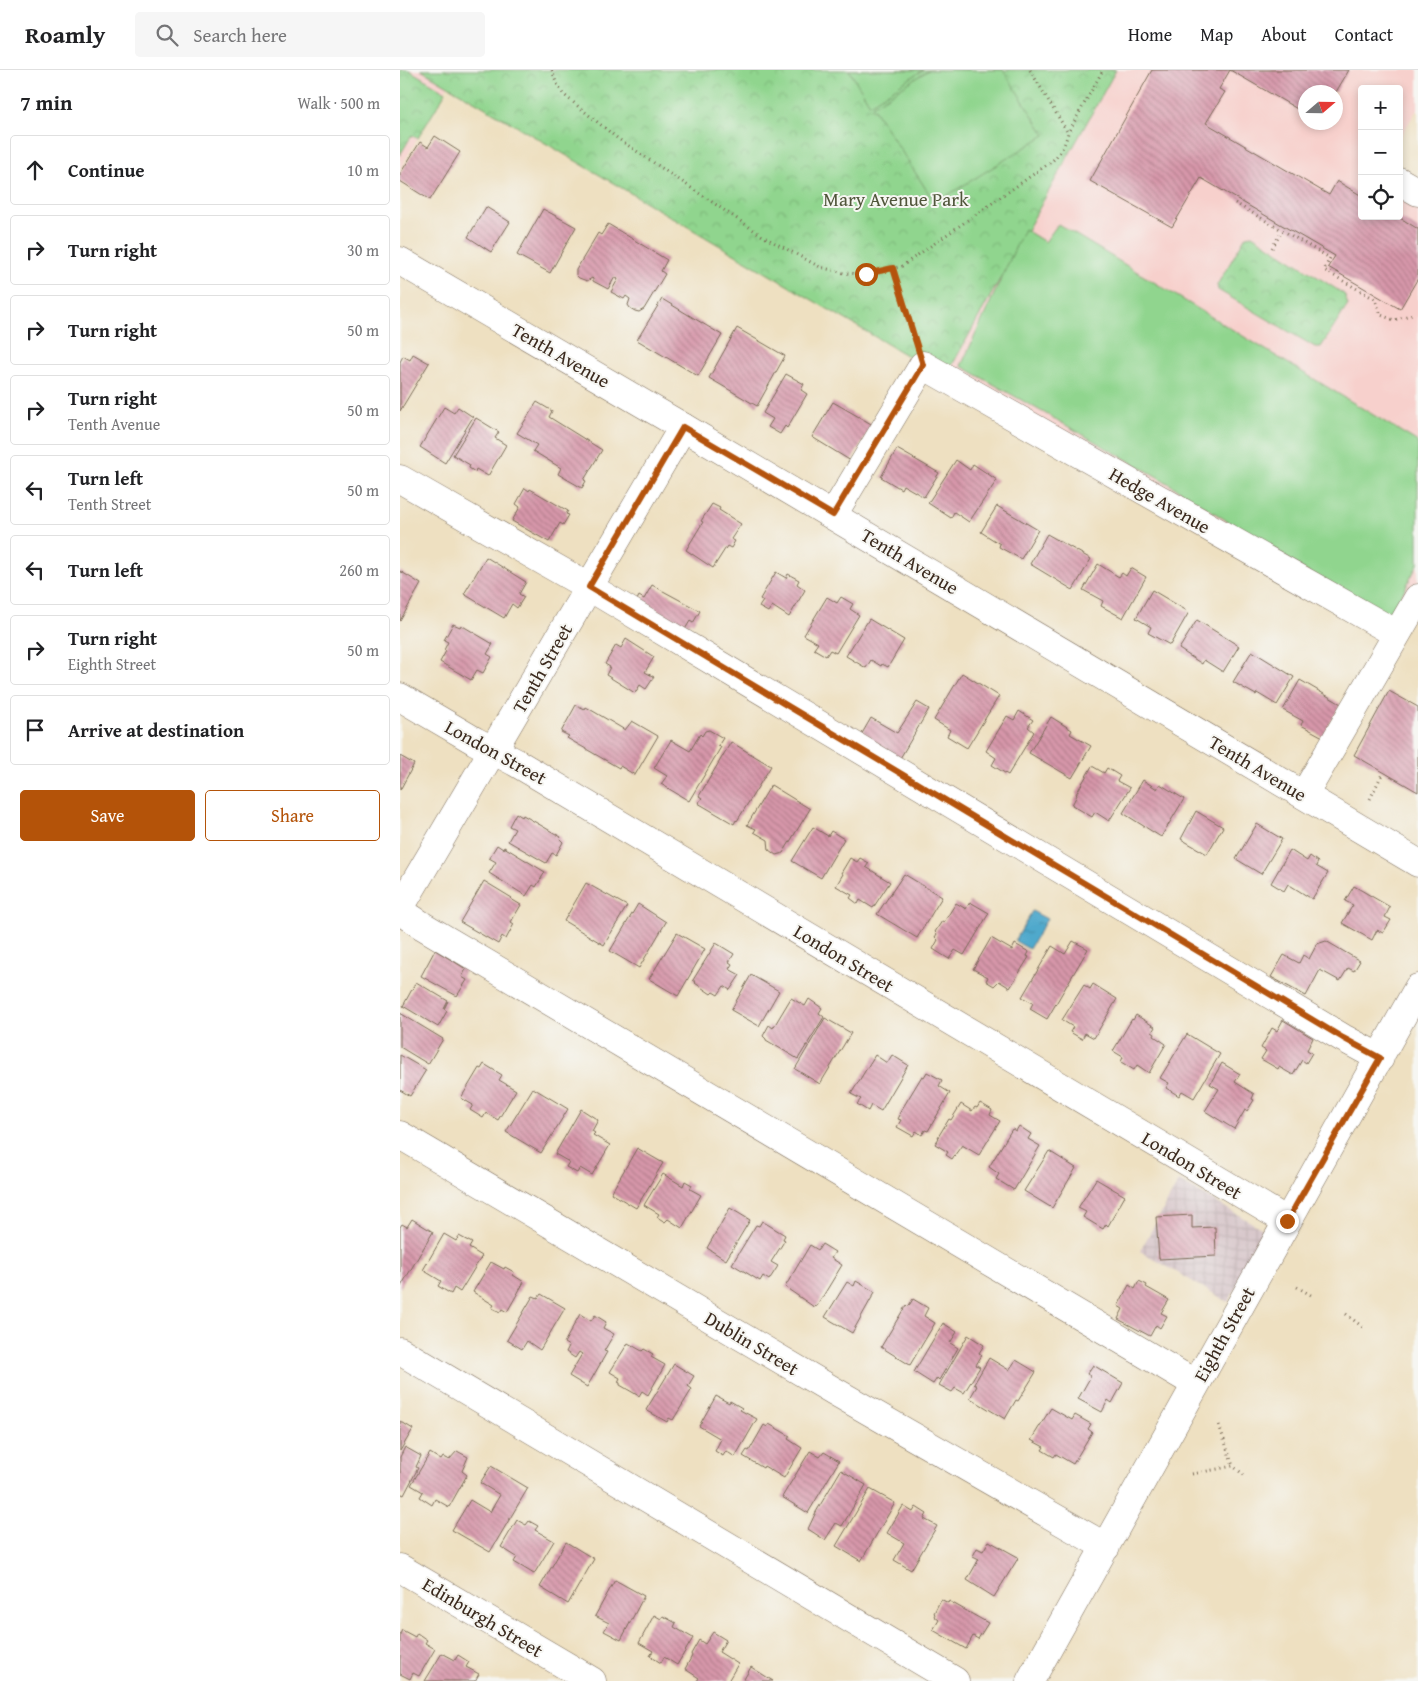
<!DOCTYPE html>
<html lang="en">
<head>
<meta charset="utf-8">
<style>
	:root { --surface:#fff; --page:#f6f6f6; --text:#202124; --muted:#757577; --line:#e0e0e0; --accent:#b45309 }
	body { margin:0; font-family:"Gentium Book Plus",serif; background:var(--page); color:var(--text) }
	.controls { position:absolute; right:15px; top:15px; display:grid; overflow:hidden; border-radius:5px; box-shadow:0 2px 8px #0003 }
	.controls button { width:45px; height:45px; display:grid; place-items:center; padding:0; border:0; border-bottom:1px solid var(--line); background:var(--surface); color:var(--text); font:25px sans-serif }
	.compass { position:absolute; left:898px; top:15px; width:45px; height:45px; border-radius:50%; background:var(--surface); box-shadow:0 2px 8px #0003; rotate:70deg }
	.stop { position:absolute; width:15px; height:15px; margin:-11px; border:4px solid #b45309; border-radius:50%; background:#fff }
	.stop.end { background:#b45309; border-color:#fff; box-shadow:0 1px 5px #0008 }
	.list { margin:0; padding:0; list-style:none }
	h2 { display:flex; justify-content:space-between; align-items:center; height:65px; margin:0; padding:0 20px; font-size:21px }
	h2 small { font-size:16px; font-weight:400; color:var(--muted) }
	.list li { display:grid; grid-template-columns:32px 1fr auto; gap:15px; align-items:center; box-sizing:border-box; height:70px; margin:0 10px 10px; padding:0 10px; border:1px solid var(--line); border-radius:5px }
	.list b { display:block; font-size:19px; white-space:nowrap }
	.list p { margin:0; font-size:16px; white-space:nowrap; color:var(--muted) }
	.list em { font-size:16px; font-style:normal; color:var(--muted) }
	.actions { display:flex; gap:10px; padding:15px 20px }
	.actions a { flex:1; padding:11px 0; border:1px solid var(--accent); border-radius:5px; text-align:center; font-size:18px; color:var(--accent) }
	.actions .main { background:var(--accent); color:#fff }
	.icon { flex:none; width:28px; height:28px; fill:none; stroke:currentColor; stroke-width:2; stroke-linecap:round; stroke-linejoin:round }
	.map { position:relative; flex:none; width:1018px; height:1611px; overflow:hidden }
	header { display:flex; align-items:center; gap:30px; box-sizing:border-box; height:70px; padding:0 25px; background:var(--surface); border-bottom:1px solid var(--line) }
	header strong { font-size:24px }
	nav { display:flex; gap:28px; margin-inline-start:auto; font-size:18px }
	.search { width:350px; height:45px; background:var(--page); display:flex; align-items:center; gap:12px; box-sizing:border-box; padding:0 18px; border-radius:5px; color:var(--muted); font-size:19px }
	main { display:flex }
	aside { flex:1; background:var(--surface) }
	.map>svg:first-child { display:block }
	.built { fill:#f7d0cc; fill-rule:evenodd }
	.industrial { fill:url(#industrial-grid) }
	.park { fill:url(#park-crowns); stroke:#668056 }
	.garden { fill:#90d58e; stroke:#668056 }
	.water { fill:url(#water-ripples); stroke:#456a75 }
	.building { fill:url(#building-back-hatch) }
	.lines { fill:none; stroke-linecap:round; stroke-linejoin:round }
	.minor-casing { stroke:#7a6a57; stroke-width:29 }
	.major-casing { stroke:#7a6a57; stroke-width:29 }
	.path { stroke:#7a6a57; stroke-width:3; stroke-dasharray:1 4; stroke-linecap:butt }
	.minor { stroke:#fff; stroke-width:28 }
	.major { stroke:#fff; stroke-width:28 }
	.route { stroke:#b45309; stroke-width:6 }
	.labels { text-anchor:middle; stroke-width:4; stroke-linejoin:round; paint-order:stroke }
	.park-label { font-size:19px; fill:#50553a; stroke:#f6f6f2 }
	.street-label { font-size:19px; fill:#3b2a1e; stroke:#f6f6f2 }
</style>
</head>
<body>
<header>
<strong>Roamly</strong>
<div class="search"><svg class="icon" aria-label="search" viewBox="0 0 24 24"><circle cx="10" cy="10" r="6"/><path d="M15 15l6 6"/></svg>Search here</div>
<nav><a>Home</a><a>Map</a><a>About</a><a>Contact</a></nav>
</header>
<main>
<aside>
<h2>7 min<small>Walk · 500 m</small></h2>
<ul class="list">
<li><svg class="icon" aria-label="ahead" viewBox="0 0 24 24"><path d="M12 20V5M6 11l6-6 6 6"/></svg><div><b>Continue</b></div><em>10 m</em></li>
<li><svg class="icon" aria-label="right" viewBox="0 0 24 24"><path d="M7 20v-9h11M14 6l5 5-5 5"/></svg><div><b>Turn right</b></div><em>30 m</em></li>
<li><svg class="icon" aria-label="right" viewBox="0 0 24 24"><path d="M7 20v-9h11M14 6l5 5-5 5"/></svg><div><b>Turn right</b></div><em>50 m</em></li>
<li><svg class="icon" aria-label="right" viewBox="0 0 24 24"><path d="M7 20v-9h11M14 6l5 5-5 5"/></svg><div><b>Turn right</b><p>Tenth Avenue</p></div><em>50 m</em></li>
<li><svg class="icon" aria-label="left" viewBox="0 0 24 24"><path d="M17 20v-9H6M10 6l-5 5 5 5"/></svg><div><b>Turn left</b><p>Tenth Street</p></div><em>50 m</em></li>
<li><svg class="icon" aria-label="left" viewBox="0 0 24 24"><path d="M17 20v-9H6M10 6l-5 5 5 5"/></svg><div><b>Turn left</b></div><em>260 m</em></li>
<li><svg class="icon" aria-label="right" viewBox="0 0 24 24"><path d="M7 20v-9h11M14 6l5 5-5 5"/></svg><div><b>Turn right</b><p>Eighth Street</p></div><em>50 m</em></li>
<li><svg class="icon" aria-label="arrive" viewBox="0 0 24 24"><path d="M6 21V4h12l-3 4 3 4H6"/></svg><div><b>Arrive at destination</b></div></li>
</ul>
<div class="actions"><a class="main">Save</a><a>Share</a></div>
</aside>
<div class="map">
<svg width="1018" height="1611" viewBox="0 0 1018 1611">
	<defs>
		<pattern id="industrial-grid" width="8" height="8" patternUnits="userSpaceOnUse" patternTransform="scale(1.25)"><rect width="8" height="8" fill="#d2bec3"/><path d="M0 4h8M4 0v8" fill="none" stroke="#b5a3a7"/></pattern>
		<pattern id="park-crowns" width="20" height="18" patternUnits="userSpaceOnUse" patternTransform="scale(1.25)"><rect width="20" height="18" fill="#90d58e"/><path d="M2 6a3 3 0 1 1 6 0M12 15a3 3 0 1 1 6 0" fill="none" stroke="#7db77a"/></pattern>
		<pattern id="water-ripples" width="26" height="14" patternUnits="userSpaceOnUse" patternTransform="scale(1.25)"><rect width="26" height="14" fill="#4fa9cc"/><path d="M2 4q2-2 4 0t4 0M15 11q2-2 4 0t4 0" fill="none" stroke="#438aa5"/></pattern>
		<pattern id="building-back-hatch" width="6" height="6" patternUnits="userSpaceOnUse" patternTransform="scale(1.25)"><rect width="6" height="6" fill="#d797aa"/><path d="M-1 5l2 2M0 0l6 6M5-1l2 2" fill="none" stroke="#b07b8a"/></pattern>
	</defs>
	<rect width="100%" height="100%" fill="#f6f6f2"/>
	<filter id="ink" filterUnits="userSpaceOnUse"><feTurbulence type="fractalNoise" baseFrequency=".02" numOctaves="2"/><feDisplacementMap in="SourceGraphic" scale="10" xChannelSelector="R" yChannelSelector="G"/><feConvolveMatrix kernelMatrix="1 2 1 2 8 2 1 2 1" color-interpolation-filters="sRGB"/></filter>
	<filter id="wash" filterUnits="userSpaceOnUse"><feTurbulence type="fractalNoise" baseFrequency=".0096" numOctaves="4" result="noise"/><feDisplacementMap in="SourceGraphic" scale="20" xChannelSelector="R" yChannelSelector="G"/><feGaussianBlur stdDeviation="1.12" result="paint"/><feColorMatrix in="noise" values="0 0 0 0 0 0 0 0 0 0 0 0 0 0 0 0 0 1.4 0 .05"/><feComposite in="paint" operator="in"/></filter>
	<g filter="url(#wash)">
		<rect width="100%" height="100%" fill="#eee0c1"/>
		<path class="built" d="M0,0H21L48,16L0,99Z
			M714,0H1018V38L999,69V19H962V146H999V111L1018,122V528L997,564L545,308ZM906,22H936V52H906Z"/>
		<path class="industrial" d="M779,1111L868,1162L828,1232L740,1181Z"/>
		<path class="park" d="M0,0H9L46,22L18,68L12,65L0,85Z
			M21,0H716L545,308Z
			M852,165L944,224L948,235L921,277H915L818,220L817,215L846,166Z"/>
		<path class="garden" d="M449,0H523L470,34Z
			M529,0H603L645,65L535,133L472,36Z
			M658,154L1018,372V494L987,553L763,410L561,296L624,159L645,172Z"/>
		<path class="water" d="M632,841L647,849L629,879L615,871Z"/>
		<g id="blocks">
			<path class="building" d="M752,0H949L936,22H906V44L830,0L819,19L825,22L806,53L929,125L937,111L962,126V146H997L1018,159V208L1000,239L928,197L935,186L801,108L772,157L690,111Z
				M35,66L60,82L30,130L0,111V104L20,72L28,77Z
				M86,137L110,152L91,182L68,167Z
				M143,139L176,157L150,203L117,185Z
				M208,154L267,190L261,201L265,204L244,239L239,242L235,241L230,238L228,235L230,229L226,226L224,229L211,222L218,209L216,208L215,207L208,219L193,211V209L192,208L187,211L179,208L176,205V200L198,163L201,165Z
				M262,229L322,265L298,306L237,270Z
				M337,258L385,286L357,336L309,308Z
				M13,284L29,293L0,341V292L3,286L10,290Z
				M386,304L404,314L401,320L407,324L387,358L385,356L380,364L368,357L373,349L363,343Z
				M137,332L152,341L149,347L202,380L184,410L186,411L182,418L158,404L161,398L133,381L137,375L117,363Z
				M433,332L473,355L451,391L412,367Z
				M44,337L54,343L58,337L73,347L45,393L20,377Z
				M76,348L99,362L95,368L106,375L88,406L76,399L75,402L69,398L70,395L53,385Z
				M497,379L539,403L524,427L503,415L501,419L481,407Z
				M556,390L570,400L573,394L597,410L569,452L554,442L551,448L528,433Z
				M125,418L129,421L130,419L168,441L166,444L169,445L163,455L160,453L149,472L112,451L120,437L116,434Z
				M312,434L320,438L319,440L341,454L331,469L335,471L331,478L327,476L313,498L286,480L303,452L301,451Z
				M597,436L638,460L621,489L599,477L600,474L581,462Z
				M647,464L691,489L673,520L630,494Z
				M86,487L126,512L119,524L124,527L117,538L112,534L104,548L64,524Z
				M698,494L719,507L722,503L726,506L731,498L746,507L723,548L701,536L703,531L683,520Z
				M0,501L21,514L0,551Z
				M376,502L386,508L388,504L399,510L397,514L405,520L389,547L372,536L368,542L359,537L363,531L360,529Z
				M252,515L300,541L293,553L290,551L284,561L235,534L239,526L244,529Z
				M752,520L789,542L770,575L748,563L751,557L736,548Z
				M427,527L437,533L441,527L453,534L450,539L459,545L436,583L430,580L426,586L414,579L418,573L404,565Z
				M469,549L504,570L488,597L482,594L481,596L471,590L466,598L446,586Z
				M797,550L839,576L823,602L804,590L802,594L779,579Z
				M53,554L60,557L61,555L93,574L87,584L92,587L83,603L77,600L71,610L40,592L46,581L44,580L48,572L44,570Z
				M226,569L254,587L245,602L254,607L246,619L240,615L235,623L206,605L210,597L205,594L216,575L221,578Z
				M852,581L894,607L877,635L857,623L856,625L833,612Z
				M562,603L599,626L567,678L547,666L550,660L534,650Z
				M900,610L941,634L923,667L901,655L903,651L883,640Z
				M989,621L1018,637V722L954,685Z
				M517,632L529,639L499,690L460,667L471,648L497,663Z
				M176,635L185,639L186,637L225,660L232,651L258,666L235,705L220,696L219,698L167,668L169,666L161,662Z
				M619,641L633,650L628,657L634,662L608,705L592,695L596,688L586,681L607,646L614,650Z
				M651,647L672,660L670,664L691,676L672,708L629,683Z
				M309,660L323,668L318,676L321,677L289,731L261,714L267,706L254,698L271,670L290,681L300,664L302,666L305,661Z
				M331,672L371,696L337,751L336,750L334,754L298,733L302,728L299,726Z
				M0,686L14,694L0,720Z
				M692,696L704,703L707,698L720,706L717,711L730,718L709,751L695,742L692,747L672,735L677,725L676,724Z
				M743,710L757,719L760,714L784,729L761,767L723,743Z
				M371,715L410,739L383,783L376,785L369,780L368,770L354,762L356,759L347,755Z
				M796,741L823,757L807,784L781,769Z
				M116,743L122,747L123,745L161,767L160,769L163,772L156,785L152,783L146,793L108,771L115,759L109,756Z
				M857,754L882,769L861,804L836,789Z
				M413,757L428,766L431,761L444,769L421,808L392,791Z
				M97,775L103,779L104,777L145,802L136,817L133,815L126,826L89,803L96,792L89,788Z
				M890,780L907,791L910,786L918,792L916,796L928,803L912,829L888,814L884,821L871,813Z
				M450,788L457,792L460,788L469,793L466,797L490,812L473,838L460,830L458,834L450,828L452,825L436,816L443,804L441,803Z
				M504,804L542,827L517,868L477,844Z
				M84,811L112,828L111,829L121,835L111,852L114,854L106,869L102,866L98,874L60,852Z
				M186,813L227,836L204,875L164,851Z
				M954,816L990,837L985,847L991,850L983,863L977,860L972,870L942,853L953,835L945,831Z
				M570,832L589,843L564,885L555,880L549,889L533,879L538,870L535,867L537,864L535,862L542,851L544,852L556,833L566,839Z
				M238,834L266,852L239,898L210,881Z
				M277,863L305,879L278,926L249,909Z
				M591,868L612,880L615,874L629,882L627,886L629,887L610,918L599,911L594,916L586,911L588,907L573,899Z
				M673,871L688,879L647,949L630,939L633,933L622,927L652,876L665,884Z
				M926,871L960,891L954,901L948,898L940,911L920,900L906,926L871,907L884,885L899,893L903,885L909,889L917,874Z
				M316,873L334,884L329,892L332,894L329,899L340,905L330,920L324,916L318,925L313,922L311,924L295,913L296,912L293,910Z
				M35,880L66,899L62,907L67,910L57,926L21,906Z
				M351,905L379,921L359,956L331,940Z
				M16,912L48,931L44,939L47,941L38,957L3,936Z
				M693,914L717,929L694,968L685,963L682,969L670,962L673,957L662,950L684,915L690,919Z
				M391,928L405,936L409,929L422,938L419,943L424,947L398,989L366,970V969L363,966L369,955L373,958Z
				M0,943L43,969L28,994L0,977Z
				M736,945L755,957L752,962L755,964L754,966L766,974L749,1003L737,995L734,1000L721,992L723,987L713,981L732,949L733,950Z
				M425,948L451,963L420,1014L395,999Z
				M883,950L913,968L907,980L912,983L906,993L902,990L893,1005L879,997L878,999L861,989L866,981L861,978L872,958L877,961Z
				M787,964L820,984L794,1028L782,1021L779,1026L766,1018L769,1013L760,1008Z
				M0,985L26,1000L10,1026L0,1020Z
				M475,985L487,993L492,985L508,995L481,1041L471,1035L468,1041L457,1034L461,1029L451,1024Z
				M822,993L840,1004L835,1012L854,1024L852,1029L854,1030L847,1041L845,1040L834,1059L805,1041L819,1019L810,1014Z
				M84,994L102,1005L99,1010L116,1020L98,1050L86,1043L83,1048L70,1040L73,1035L61,1028L79,998L81,999Z
				M527,1002L542,1010L539,1016L550,1023L528,1061L525,1060L522,1065L516,1061L513,1066L497,1057L501,1050L498,1049L500,1045L499,1044L522,1006L524,1007Z
				M133,1018L168,1039L141,1083L106,1062Z
				M580,1033L592,1040L590,1045L600,1051L579,1085L562,1075L552,1089L546,1085L548,1082L535,1074L539,1068L538,1067L549,1049L551,1050L561,1034L572,1041L575,1037L577,1038Z
				M181,1039L198,1050L192,1061L195,1063L193,1065L210,1075L192,1105L180,1098L177,1103L166,1097L169,1092L155,1084Z
				M619,1056L631,1064L628,1069L640,1076L614,1120L596,1109L599,1104L589,1097L612,1059L616,1061Z
				M237,1078L263,1093L236,1138L211,1123Z
				M649,1081L676,1098L652,1138L624,1121Z
				M263,1104L283,1116L285,1111L292,1115L290,1119L301,1125L282,1158L268,1149L265,1152L257,1147L259,1144L244,1135Z
				M696,1109L725,1126L708,1156L706,1154L703,1159L683,1147L686,1142L678,1138Z
				M330,1138L350,1150L326,1190L307,1178Z
				M792,1145V1158L815,1157L816,1186L759,1189L756,1147Z
				M12,1149L33,1162L0,1218V1157L2,1154L7,1157Z
				M362,1151L385,1165L383,1169L385,1170L371,1192L378,1196L369,1210L363,1206L360,1211L332,1194L356,1155L359,1156Z
				M44,1164L56,1171L59,1166L72,1173L69,1178L82,1186L60,1222L54,1218L51,1224L38,1216L41,1211L23,1200Z
				M422,1174L435,1182L431,1188L442,1195L417,1236L414,1237L385,1217L410,1175L418,1180Z
				M91,1192L104,1199L105,1197L114,1202L113,1205L124,1212L107,1242L102,1239L100,1242L92,1238L94,1235L73,1222Z
				M456,1211L475,1222L452,1263L425,1247L447,1212L454,1216Z
				M739,1211L747,1215L746,1217L769,1230L761,1243L767,1246L760,1258L756,1255L750,1266L718,1249L723,1239L718,1236L729,1215L735,1219Z
				M141,1224L165,1238L140,1280L127,1271L122,1279L107,1270L133,1226L138,1228Z
				M513,1229L528,1238L524,1246L535,1253L510,1295L481,1277L506,1235L508,1237Z
				M180,1244L191,1251L195,1245L206,1252L203,1258L214,1264L204,1281L207,1282L187,1317L169,1306L182,1284L179,1282L175,1288L166,1282L169,1276L164,1273Z
				M543,1253L557,1262L550,1273L558,1278L539,1310L537,1308L533,1314L514,1302Z
				M568,1265L584,1275L579,1283L582,1285L576,1295L580,1297L564,1323L555,1318L552,1322L539,1315Z
				M228,1273L242,1281L244,1279L253,1284L251,1287L265,1295L248,1325L242,1321L239,1326L220,1315V1313L218,1312L220,1308L210,1302Z
				M589,1288L609,1300L616,1290L636,1302L618,1331L616,1330L605,1349L570,1328L577,1316L574,1314Z
				M274,1294L294,1306L288,1316L292,1319L273,1350L269,1348L267,1352L246,1340Z
				M693,1295L723,1313L712,1333L708,1330L702,1342L678,1329L691,1306L687,1304Z
				M316,1326L329,1333L330,1331L342,1338L340,1340L357,1349L335,1387L326,1381L323,1386L315,1381L321,1369L299,1356Z
				M651,1338L672,1350L675,1345L691,1354L688,1359L692,1362L673,1394L656,1384L654,1387L642,1380L644,1377L631,1370Z
				M0,1351L13,1359L0,1381Z
				M369,1354L390,1366L388,1369L402,1378L384,1408L364,1396L363,1398L343,1386L347,1380L349,1381L364,1355L367,1357Z
				M5,1377L21,1386L16,1397L18,1398L4,1425L0,1423V1387Z
				M57,1381L68,1387L62,1401L67,1405L49,1437L35,1429L32,1435L20,1427L23,1422L11,1415L30,1383L41,1390L43,1387L49,1390Z
				M410,1381L420,1387L424,1382L439,1391L408,1443L382,1427Z
				M91,1396L128,1418L90,1482L52,1460L70,1430L90,1442L100,1425L80,1413Z
				M441,1400L466,1415L442,1456L436,1453L425,1470L408,1459L416,1442Z
				M470,1419L495,1433L461,1491L436,1476Z
				M503,1436L513,1442L516,1437L527,1444L524,1449L537,1456L511,1500L494,1490L504,1473L487,1463Z
				M117,1450L126,1455L129,1451L138,1456L135,1460L154,1471L134,1504L114,1492L117,1487L101,1477Z
				M589,1471L618,1487L617,1490L594,1527L567,1510L579,1489L573,1486L577,1478L583,1481Z
				M166,1472L194,1489L168,1534L140,1517Z
				M215,1510L244,1526L221,1570L204,1561L209,1553L195,1546Z
				M541,1529L548,1533L549,1531L588,1553L578,1569L573,1566L566,1579L533,1560L539,1550L534,1546L535,1544L534,1543Z
				M254,1545L261,1549L263,1546L276,1553L274,1557L293,1568L277,1595L264,1587L261,1593L250,1586L253,1581L239,1573Z
				M2,1560L15,1567L17,1563L27,1570L25,1573L35,1579L19,1606L13,1603L10,1609L0,1604V1564Z
				M313,1562L326,1570L319,1582L338,1594L328,1611H297L299,1608L285,1599L292,1586L291,1584L299,1570L305,1574Z
				M42,1583L55,1590L58,1585L69,1592L66,1597L79,1604L75,1611H25Z
				M351,1597L373,1611H343Z"/>
		</g>
	</g>
	<g filter="url(#ink)">
		<use href="#blocks" fill-opacity="0" stroke="#7a6a57" stroke-width="1"/>
		<g class="lines">
			<g class="minor-casing">
				<path id="minor" d="M999,111L1018,122
					M0,409L189,517L943,968L980,988
					M433,445L523,295L997,564
					M0,627L75,671L115,692L887,1151
					M904,725L1018,528
					M0,838L283,357
					M0,841L23,856L796,1314
					M0,1065L434,1321L706,1477
					M0,1281L555,1611
					M0,1498L192,1611
					M630,1611L1018,918"/>
			</g>
			<g class="major-casing">
				<path id="major" d="M0,191L283,357L1018,793"/>
			</g>
			<path class="path" d="M152,0L156,12L163,24L217,68L364,167L420,197L444,203L466,204L483,201L502,196L651,92C660,84 665,75 668,63L703,0
				M630,0L668,63
				M835,133L930,188L924,200L975,229L981,245L994,250L1013,244
				M872,178L882,161
				M493,198L515,271
				M970,729L983,702
				M897,1217L911,1225
				M946,1244L965,1259
				M819,1355L833,1396
				M792,1404L833,1396L845,1406"/>
			<use href="#minor" class="minor"/>
			<use href="#major" class="major"/>
		</g>
	</g>
	<g class="lines" filter="url(#ink)">
		<path class="route" d="M466,204L493,198L523,295L433,445L283,357L189,517L943,968L980,988L887,1151"/>
	</g>
	<g class="labels">
		<g class="park-label">
			<text x="496" y="136">Mary Avenue Park</text>
		</g>
		<g class="street-label">
			<text transform="translate(161 285) rotate(30)" y="7">Tenth Avenue</text>
			<text transform="translate(760 430) rotate(30)" y="7">Hedge Avenue</text>
			<text transform="translate(510 491) rotate(31)" y="7">Tenth Avenue</text>
			<text transform="translate(142 598) rotate(-60)" y="7">Tenth Street</text>
			<text transform="translate(96 682) rotate(29)" y="7">London Street</text>
			<text transform="translate(858 698) rotate(31)" y="7">Tenth Avenue</text>
			<text transform="translate(444 888) rotate(31)" y="7">London Street</text>
			<text transform="translate(792 1095) rotate(31)" y="7">London Street</text>
			<text transform="translate(824 1264) rotate(-61)" y="7">Eighth Street</text>
			<text transform="translate(352 1273) rotate(31)" y="7">Dublin Street</text>
			<text transform="translate(83 1547) rotate(31)" y="7">Edinburgh Street</text>
		</g>
	</g>
</svg>
<div class="controls">
<button>+</button>
<button>−</button>
<button><svg class="icon" aria-label="locate" viewBox="0 0 24 24"><circle cx="12" cy="12" r="6"/><path d="M12 2v4M12 18v4M2 12h4M18 12h4"/></svg></button>
</div>
<svg class="compass" viewBox="-18 -18 36 36"><path d="M0-13l5 13h-10z" fill="#e53935"/><path d="M0 13l5-13h-10z" fill="#757577"/></svg>
<div class="stop" style="left:466px;top:204px"></div>
<div class="stop end" style="left:887px;top:1151px"></div>
</div>
</main>
</body>
</html>
